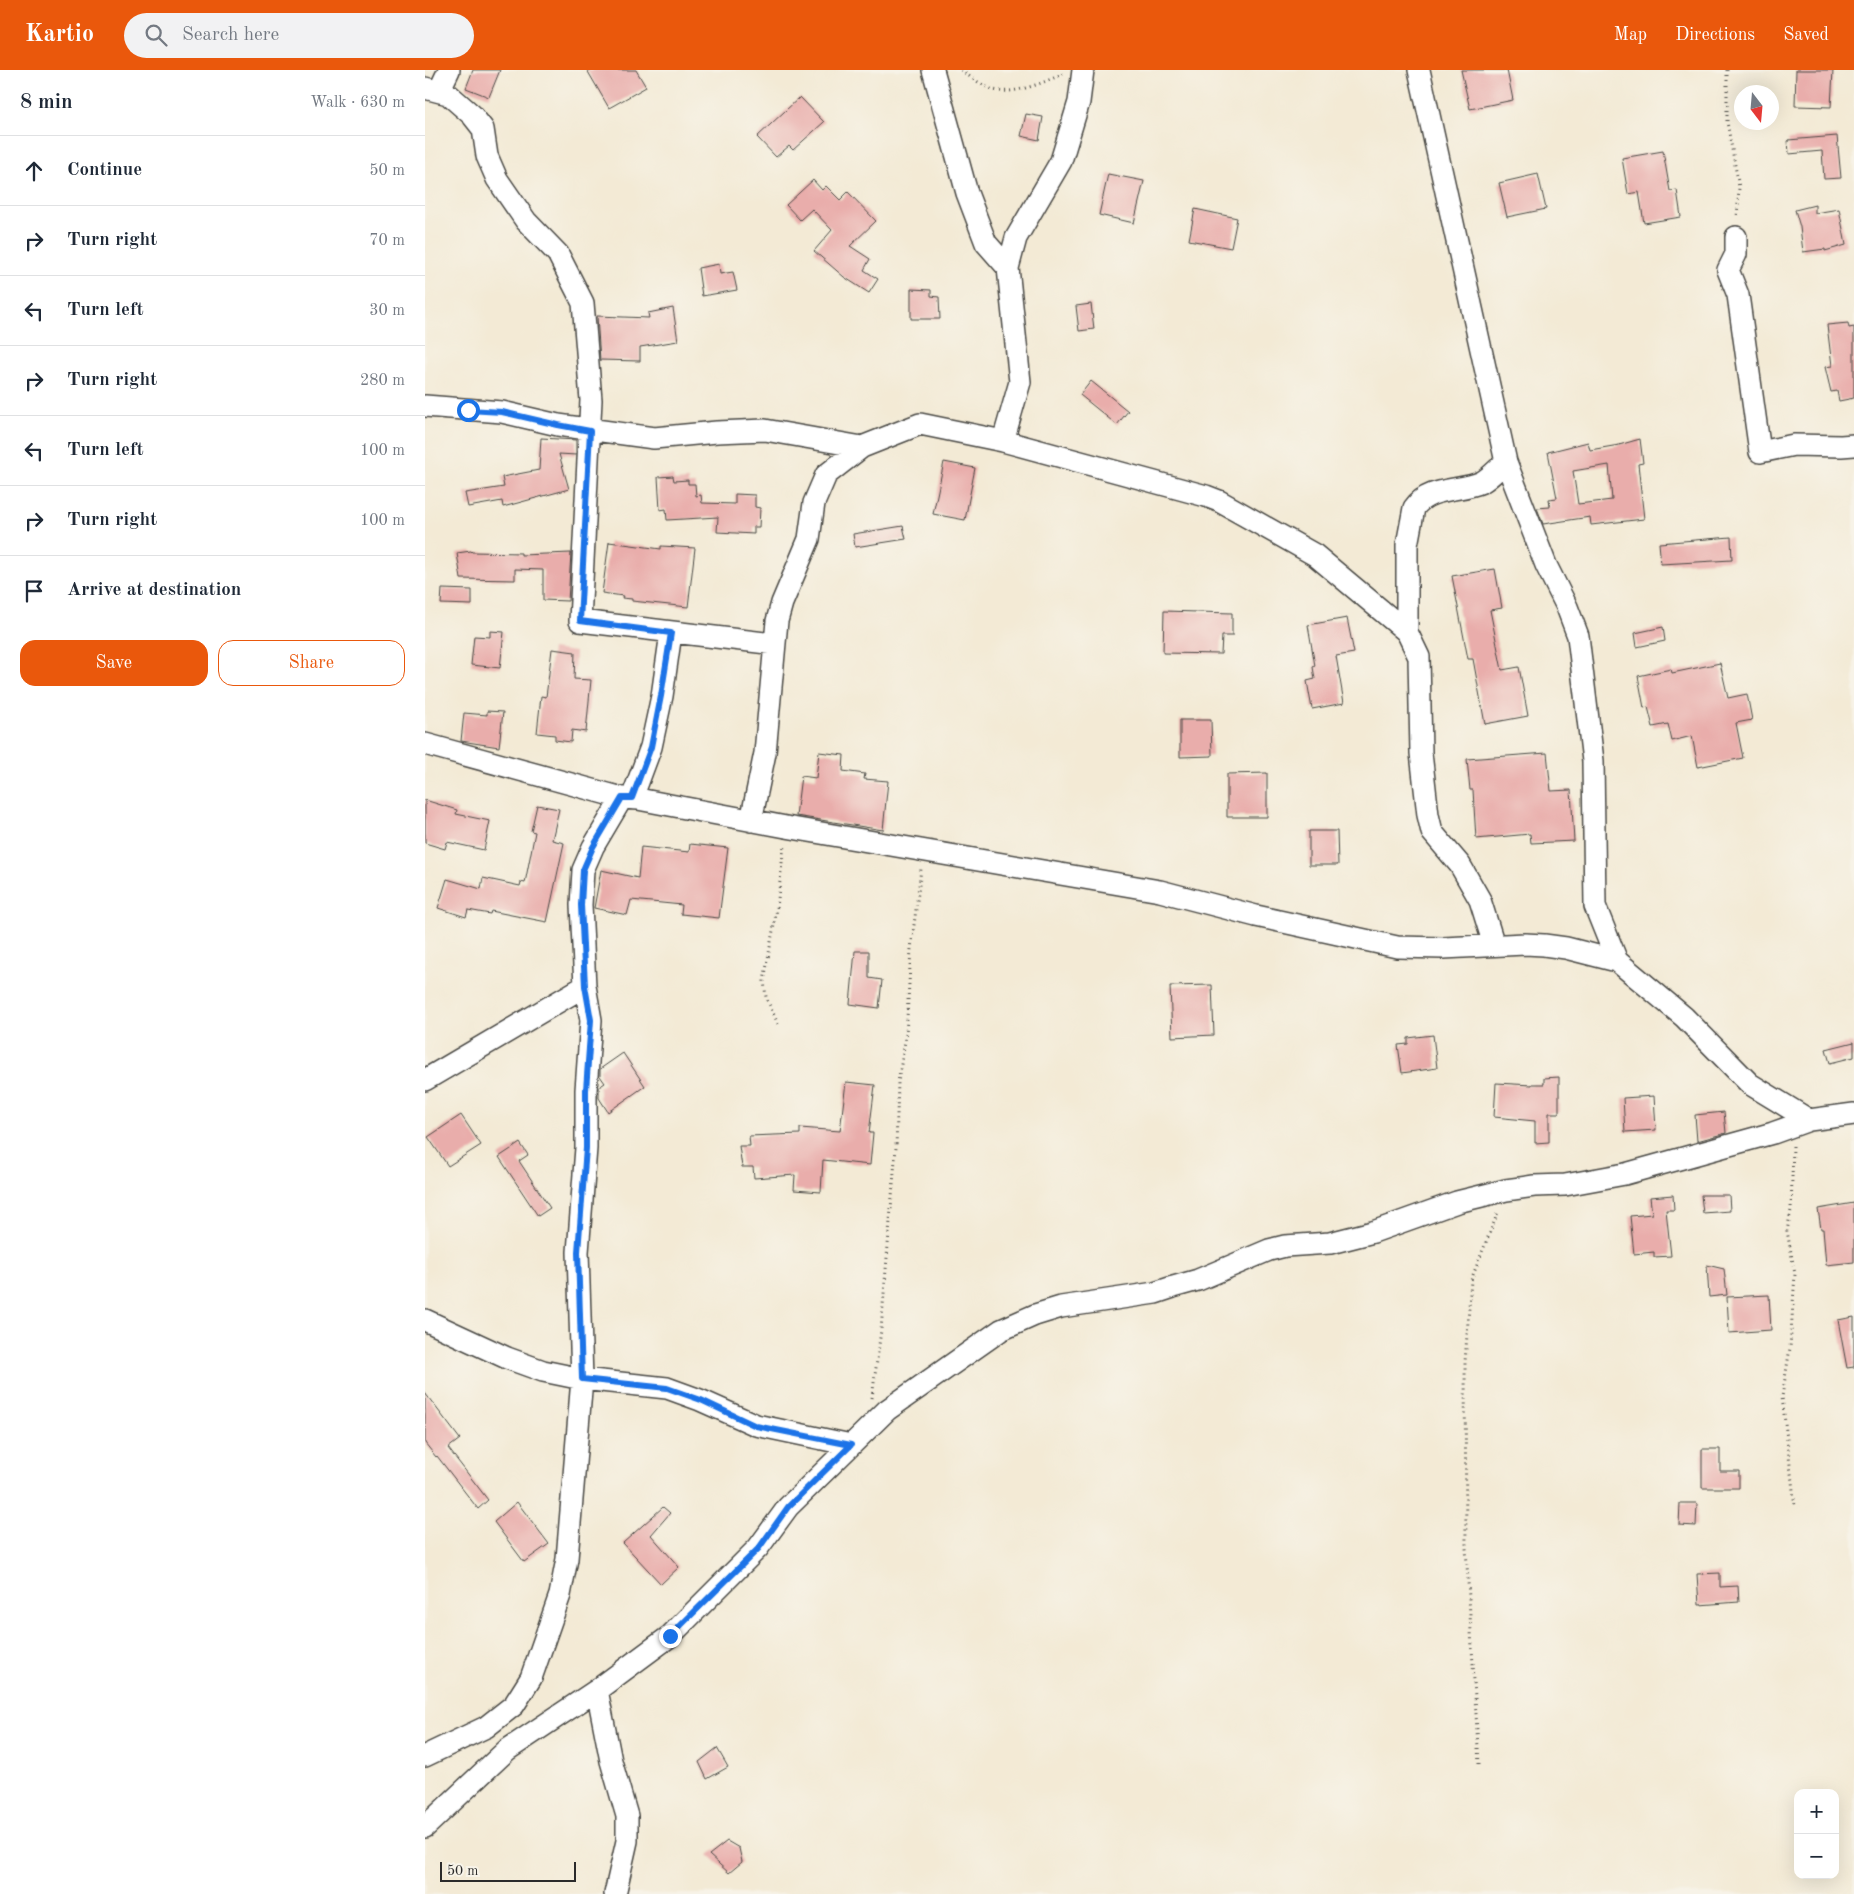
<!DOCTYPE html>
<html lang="en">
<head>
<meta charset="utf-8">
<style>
	:root { --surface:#fff; --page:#f2f2f3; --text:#1f2937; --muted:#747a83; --line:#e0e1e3; --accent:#ea580c }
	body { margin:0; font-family:"Old Standard TT",serif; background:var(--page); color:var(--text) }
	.controls { position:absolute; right:15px; bottom:15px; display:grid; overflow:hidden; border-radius:10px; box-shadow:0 5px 20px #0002 }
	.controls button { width:45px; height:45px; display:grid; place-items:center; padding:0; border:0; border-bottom:1px solid var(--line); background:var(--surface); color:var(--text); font:25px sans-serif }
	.compass { position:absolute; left:1309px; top:15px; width:45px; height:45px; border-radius:50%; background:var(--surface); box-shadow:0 5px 20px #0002; rotate:164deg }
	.scale { position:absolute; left:15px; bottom:12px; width:136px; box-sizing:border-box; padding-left:5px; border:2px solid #2b2b2b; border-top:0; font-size:14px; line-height:18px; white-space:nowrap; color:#2b2b2b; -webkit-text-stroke:4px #f7f3e8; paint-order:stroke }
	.stop { position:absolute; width:15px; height:15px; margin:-11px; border:4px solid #1a73e8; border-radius:50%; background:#fff }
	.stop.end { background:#1a73e8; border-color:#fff; box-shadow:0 1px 5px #0008 }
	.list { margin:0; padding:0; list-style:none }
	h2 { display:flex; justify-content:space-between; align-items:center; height:65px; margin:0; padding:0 20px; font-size:21px }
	h2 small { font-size:16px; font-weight:400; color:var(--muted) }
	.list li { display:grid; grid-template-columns:32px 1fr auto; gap:15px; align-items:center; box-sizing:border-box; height:70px; padding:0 20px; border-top:1px solid var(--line) }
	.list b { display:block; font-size:19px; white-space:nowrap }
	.list em { font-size:16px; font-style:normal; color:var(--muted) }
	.actions { display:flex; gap:10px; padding:15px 20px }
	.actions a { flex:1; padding:11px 0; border:1px solid var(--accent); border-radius:15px; text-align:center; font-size:18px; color:var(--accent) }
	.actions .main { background:var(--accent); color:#fff }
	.icon { flex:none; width:28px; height:28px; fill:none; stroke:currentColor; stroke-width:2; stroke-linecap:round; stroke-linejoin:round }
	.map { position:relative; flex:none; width:1429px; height:1824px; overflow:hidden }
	header { display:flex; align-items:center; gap:30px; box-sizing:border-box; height:70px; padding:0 25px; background:var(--accent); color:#fff }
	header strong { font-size:24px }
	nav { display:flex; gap:28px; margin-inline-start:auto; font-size:18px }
	.search { width:350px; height:45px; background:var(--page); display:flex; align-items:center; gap:12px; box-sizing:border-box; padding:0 18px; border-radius:28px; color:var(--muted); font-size:19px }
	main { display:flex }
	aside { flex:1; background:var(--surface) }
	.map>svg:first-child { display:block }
	.building { fill:#e9adab; fill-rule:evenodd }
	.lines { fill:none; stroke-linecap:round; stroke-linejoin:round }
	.minor-casing { stroke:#494844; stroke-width:24 }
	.path { stroke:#494844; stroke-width:3; stroke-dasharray:1 4; stroke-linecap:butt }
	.minor { stroke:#fff; stroke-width:21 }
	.route { stroke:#1a73e8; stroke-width:6 }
</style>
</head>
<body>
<header>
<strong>Kartio</strong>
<div class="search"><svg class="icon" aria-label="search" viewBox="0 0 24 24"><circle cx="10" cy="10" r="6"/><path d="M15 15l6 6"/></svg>Search here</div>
<nav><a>Map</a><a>Directions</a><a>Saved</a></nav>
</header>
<main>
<aside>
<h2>8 min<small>Walk · 630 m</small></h2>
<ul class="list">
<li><svg class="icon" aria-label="ahead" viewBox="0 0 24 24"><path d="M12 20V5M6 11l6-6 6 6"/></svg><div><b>Continue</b></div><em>50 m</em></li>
<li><svg class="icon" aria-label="right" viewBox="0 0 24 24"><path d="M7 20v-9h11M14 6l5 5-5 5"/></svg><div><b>Turn right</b></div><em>70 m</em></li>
<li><svg class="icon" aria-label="left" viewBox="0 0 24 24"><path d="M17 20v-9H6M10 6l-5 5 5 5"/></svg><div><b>Turn left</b></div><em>30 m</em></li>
<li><svg class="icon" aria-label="right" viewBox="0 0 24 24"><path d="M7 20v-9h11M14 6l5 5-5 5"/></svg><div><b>Turn right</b></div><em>280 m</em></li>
<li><svg class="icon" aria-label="left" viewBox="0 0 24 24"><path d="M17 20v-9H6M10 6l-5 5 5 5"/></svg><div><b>Turn left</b></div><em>100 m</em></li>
<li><svg class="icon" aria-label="right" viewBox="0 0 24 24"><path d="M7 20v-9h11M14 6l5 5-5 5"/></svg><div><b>Turn right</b></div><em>100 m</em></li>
<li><svg class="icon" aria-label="arrive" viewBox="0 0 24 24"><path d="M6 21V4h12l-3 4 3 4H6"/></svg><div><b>Arrive at destination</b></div></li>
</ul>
<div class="actions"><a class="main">Save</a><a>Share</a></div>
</aside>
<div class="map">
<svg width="1429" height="1824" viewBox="0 0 1429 1824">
	<rect width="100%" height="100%" fill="#f7f3e8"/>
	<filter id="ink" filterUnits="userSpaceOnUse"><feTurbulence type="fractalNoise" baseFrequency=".02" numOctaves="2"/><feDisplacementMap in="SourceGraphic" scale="10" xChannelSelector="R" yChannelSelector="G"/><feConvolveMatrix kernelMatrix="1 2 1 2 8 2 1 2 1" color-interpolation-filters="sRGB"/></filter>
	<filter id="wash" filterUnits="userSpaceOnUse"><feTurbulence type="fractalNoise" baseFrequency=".0096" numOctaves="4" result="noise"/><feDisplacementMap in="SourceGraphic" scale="20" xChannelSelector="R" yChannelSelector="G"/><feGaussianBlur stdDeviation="1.12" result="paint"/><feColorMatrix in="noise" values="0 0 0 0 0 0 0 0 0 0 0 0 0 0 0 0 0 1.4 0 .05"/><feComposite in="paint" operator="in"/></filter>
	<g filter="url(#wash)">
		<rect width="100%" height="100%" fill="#f3ead5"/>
		<g id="blocks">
			<path class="building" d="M48,0H75L64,27L41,18Z
				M162,0H211L221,17L184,38Z
				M1036,0H1082L1088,30L1045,39Z
				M1371,0H1408L1406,37L1370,36Z
				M375,27L399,52L368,80L364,76L351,87L332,67Z
				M601,44L618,47L614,70L596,66Z
				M1412,66L1416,108L1399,109L1397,81L1364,84L1363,70Z
				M1238,81L1245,121L1252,120L1256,147L1219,153L1214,122L1203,124L1197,88Z
				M683,104L719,111L709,153L674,145Z
				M1113,104L1121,139L1082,147L1074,113Z
				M388,110L397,120L401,116L415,130L423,122L451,151L425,176L445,189L439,200L453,209L444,223L419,207L389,181L407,160L387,139L375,150L361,135Z
				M1390,135V143L1414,139L1421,175L1400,181V179L1378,182L1375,157L1370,140Z
				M770,139L812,148L806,178L764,170Z
				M294,194L295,204L308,202L312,220L277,226L273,198Z
				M486,219L506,220V226L514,227L515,249H486Z
				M666,234L669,259L654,261L651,236Z
				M248,238L253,271L215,277V291L175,290L172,246L224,248L223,243Z
				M1423,253L1424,258L1429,257V328L1414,331L1412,321L1406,322L1400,297L1407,296L1402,255Z
				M666,311L703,341L692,355L655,325Z
				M116,368L151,370V385L134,384L144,419L78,437L77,431L43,437L40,423L79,417L77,407L114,400Z
				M1215,369L1218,393L1213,394L1219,449L1166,455L1165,447L1118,454L1112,438L1125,437L1124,429L1132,428L1123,382L1163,372L1165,380L1194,375ZM1184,395L1187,430L1153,434L1148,401Z
				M519,392L550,398L540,450L508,444Z
				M248,406L249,411L263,410V414H270L271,426L276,425L277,433L310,434V424L330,425V437L335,438L334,457H329V464L292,462L293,447L242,450L241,439L235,440L233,407Z
				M478,456L481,469L430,477L428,464Z
				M1306,467L1307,490L1236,494L1234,473Z
				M184,472L236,479V476L270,478L263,537L207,531V529L197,528L198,526L177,523Z
				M46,481L47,482L96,483V485L146,483L143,531L118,530V500L90,499V510L36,509L32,483Z
				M1070,499L1077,538L1065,540L1077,600L1094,597L1103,646L1060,654L1048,589H1043L1027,506Z
				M17,519L47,520V535L16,534Z
				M739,541L807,543V566H797L796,584L738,583Z
				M922,548L929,583L911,586L919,633L887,639L882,611L890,609L888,597L890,596L883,555Z
				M1238,557L1240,571L1212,577L1210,563Z
				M65,561L79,562L75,598L46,595L49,566L65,567Z
				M127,579L150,582L149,609L166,610L161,662L147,660L146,672L130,670V665L112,663L116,626L121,627Z
				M1295,593L1303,628L1322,624L1327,650L1311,653L1318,688L1273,697L1267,666L1247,671L1243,654L1228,657L1223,637L1219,638L1213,606L1246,599L1247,603Z
				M62,641L78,642L74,677L36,671L39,643L62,645Z
				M755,650H786L787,686L755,687Z
				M394,682L419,685L418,701L440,704L439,709L463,711L458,760L371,746L376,706L391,708Z
				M1122,683L1126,721L1146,720L1149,771L1106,773L1105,764L1051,769L1048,720H1045L1042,689Z
				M842,703V747H802V704Z
				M0,730L32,740L31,744L65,751L59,780L22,772L20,779L0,773Z
				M112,735L134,739L127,770L139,773L122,852L66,841L65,844L43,840L41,847L13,838L22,809L56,819L58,808L95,816L96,812L100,813L110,762L106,761Z
				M884,761H912L913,795H884Z
				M265,774L303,778L294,848L256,844L257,835L206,830L202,845L169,838L176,800L213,808L216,777L264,782Z
				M430,881H444V908L457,910L454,938L425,934Z
				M787,915L789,965L747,967L745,916Z
				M1008,965L1012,998L977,1003L973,975L983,974V968Z
				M1429,972V987L1405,993L1401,979Z
				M198,983L220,1016L183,1042L174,1028V1017L180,1013L175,1006V999Z
				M1134,1007V1043H1124V1072L1110,1073V1051L1069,1047L1071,1013L1107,1015V1014H1119V1008Z
				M421,1012L450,1015L444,1063H448L445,1095L398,1090L396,1122L369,1120L370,1105L329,1108L328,1097H317L314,1076H325L324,1066L375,1064V1058L415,1061Z
				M1229,1026L1231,1060L1200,1062L1198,1028Z
				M1299,1042L1301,1063L1272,1071L1270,1045Z
				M36,1045L56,1075L23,1096L3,1067Z
				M95,1073L103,1085L94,1091L125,1138L113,1146L74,1087Z
				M1248,1125L1249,1140H1241L1246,1186L1229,1187V1182L1209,1184L1205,1146L1227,1144L1225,1127Z
				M1276,1125H1304L1305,1141L1278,1143Z
				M1429,1133V1192L1401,1195L1398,1159H1396L1393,1139Z
				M1282,1195L1299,1199L1302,1225L1284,1227Z
				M1344,1225L1346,1260L1304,1263L1302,1227Z
				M1429,1247V1297L1422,1298L1413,1250Z
				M0,1323L35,1369L23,1378L63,1430L53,1439L12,1386L11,1387L0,1373Z
				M1277,1379H1295V1401H1314V1418H1277Z
				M92,1432L124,1474L99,1492L69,1452Z
				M1255,1433H1272L1271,1456L1254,1455Z
				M238,1437L245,1443L226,1465L254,1497L236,1514L198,1473Z
				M1295,1503V1517L1313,1516L1314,1532L1274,1535L1272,1504Z
				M292,1678L303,1697L282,1709L274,1692Z
				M302,1771L314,1778L317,1792L304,1803L284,1785Z"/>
		</g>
	</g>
	<g filter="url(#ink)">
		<use href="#blocks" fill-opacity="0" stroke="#494844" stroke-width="1"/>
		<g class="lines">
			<g class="minor-casing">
				<path id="minor" d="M508,0L542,123L561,173L583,198L595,312L578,371L781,426L794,431L890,485L982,562L994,587L996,683L1003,745L1007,762L1035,795L1055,830L1069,875
					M994,0L1081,392L1121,495L1142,537L1153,566L1168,691L1170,836L1192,891L1259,947L1325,1014L1384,1050
					M0,18L23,24L47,45L58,59L62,86L72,109L101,151L133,184L158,233L166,330L155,551L349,574
					M14,21L24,0
					M1311,167V184L1303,200L1313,225L1335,382L1369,375L1416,376L1429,375
					M583,198L591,168L636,91L654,32L658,0
					M0,336L77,342L133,355L229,368L292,362L340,360L437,377
					M982,562V475L989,438C1004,416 1035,422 1057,412C1066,407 1073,398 1081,392
					M0,674L197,728L213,729L361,757L735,821L831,846L972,877L1018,878L1100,874L1119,875L1141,878L1192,891
					M207,728L226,677L237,626L246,563
					M326,751L340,683L352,551L357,533L384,469L389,433L401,405L437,377L495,354L578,371
					M0,1010L160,916
					M0,1250L82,1288L118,1301L157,1309L242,1318L275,1330L331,1355L426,1375
					M172,1620L186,1691L202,1746V1771L190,1824
					M0,1686L61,1657L89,1635L106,1608L135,1525L142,1489L157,1309L153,1182L161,1078V1020L166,950L160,916L156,835L158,800L168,777L197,728
					M0,1757L82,1680L172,1620L245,1566L333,1478L363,1437L462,1340L576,1260L610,1245L636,1237L730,1223L748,1217L773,1210L844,1180L860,1176L905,1173L948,1162L1032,1132L1081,1120L1109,1116L1140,1115L1200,1104L1348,1063L1384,1050L1429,1044"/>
			</g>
			<path class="path" d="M536,0C545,7 555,14 566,19C585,27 620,12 638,4
				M1302,0V52L1314,117L1312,148
				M353,954L341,927L339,911L352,838L359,775
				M1368,1076L1366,1140L1362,1161L1370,1204L1365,1278L1357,1327L1370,1437
				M447,1328L456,1260L471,1078L473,1012L481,965L486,879L496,799
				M1054,1694L1041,1478L1040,1292L1046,1210L1073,1142"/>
			<use href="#minor" class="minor"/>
		</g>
	</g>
	<g class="lines" filter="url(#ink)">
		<path class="route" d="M43,340L77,342L133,355L165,361L155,551L246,563L236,626L226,677L207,728H197L168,777L158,800L156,835L160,916L166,950L161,1020V1078L153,1182L157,1309L242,1318L276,1330L331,1356L426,1375L363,1437L334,1478L245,1566"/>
	</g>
</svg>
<div class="controls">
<button>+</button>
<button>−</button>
</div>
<svg class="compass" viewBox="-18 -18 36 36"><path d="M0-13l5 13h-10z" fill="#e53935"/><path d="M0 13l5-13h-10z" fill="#747a83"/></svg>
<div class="scale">50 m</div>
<div class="stop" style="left:43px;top:340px"></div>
<div class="stop end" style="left:245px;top:1566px"></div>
</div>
</main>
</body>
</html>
